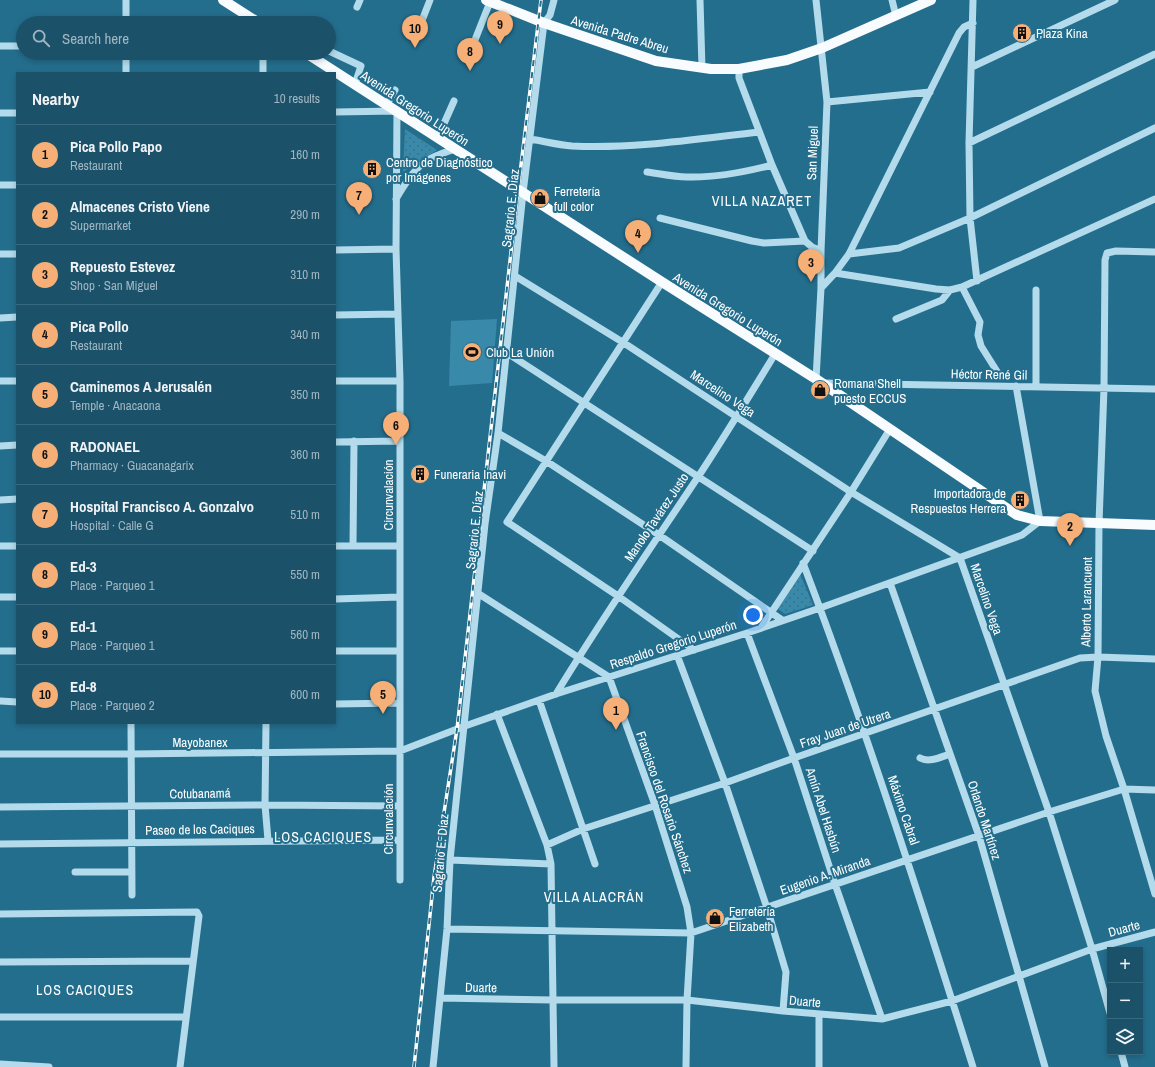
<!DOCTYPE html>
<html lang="en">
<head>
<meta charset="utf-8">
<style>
	:root { --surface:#1b526a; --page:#285c72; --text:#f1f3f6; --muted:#a0b6c1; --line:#39697e; --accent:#f6af77 }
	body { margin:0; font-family:"Archivo Narrow",sans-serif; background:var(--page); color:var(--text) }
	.controls { position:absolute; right:12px; bottom:12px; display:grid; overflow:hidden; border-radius:0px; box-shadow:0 2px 6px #0003 }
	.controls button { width:36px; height:36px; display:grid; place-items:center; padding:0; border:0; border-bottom:1px solid var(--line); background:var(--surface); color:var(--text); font:20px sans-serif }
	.you { position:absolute; left:753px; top:615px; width:14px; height:14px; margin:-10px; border:3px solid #fff; border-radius:50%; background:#1a73e8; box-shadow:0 0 0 6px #1a73e833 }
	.badge { display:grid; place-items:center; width:26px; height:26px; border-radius:50%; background:var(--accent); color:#111; font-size:13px; font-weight:700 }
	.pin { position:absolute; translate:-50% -33px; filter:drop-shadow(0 1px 2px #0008) }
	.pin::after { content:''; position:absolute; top:21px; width:14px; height:12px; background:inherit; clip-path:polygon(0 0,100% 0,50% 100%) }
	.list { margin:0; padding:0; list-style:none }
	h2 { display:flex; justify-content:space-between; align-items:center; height:52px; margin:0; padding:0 16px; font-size:17px }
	h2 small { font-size:13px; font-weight:400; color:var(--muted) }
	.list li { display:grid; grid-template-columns:26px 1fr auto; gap:12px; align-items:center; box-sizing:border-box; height:60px; padding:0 16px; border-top:1px solid var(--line) }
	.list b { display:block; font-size:15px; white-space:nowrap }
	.list p { margin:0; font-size:13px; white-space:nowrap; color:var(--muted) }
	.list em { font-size:13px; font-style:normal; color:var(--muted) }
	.icon { flex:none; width:22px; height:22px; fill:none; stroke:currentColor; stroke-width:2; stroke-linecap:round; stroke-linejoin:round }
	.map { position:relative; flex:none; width:1155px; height:1067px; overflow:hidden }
	.search { position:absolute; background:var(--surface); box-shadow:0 2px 6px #0003; left:16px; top:16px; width:320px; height:44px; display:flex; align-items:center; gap:10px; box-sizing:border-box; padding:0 14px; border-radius:22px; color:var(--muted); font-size:15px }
	.panel { position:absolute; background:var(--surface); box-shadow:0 2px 6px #0003; left:16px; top:72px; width:320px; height:652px; border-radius:0px }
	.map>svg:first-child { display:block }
	.park { fill:url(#park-dots) }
	.pitch { fill:#3889aa }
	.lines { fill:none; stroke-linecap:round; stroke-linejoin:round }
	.minor { stroke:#b3dbeb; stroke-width:7 }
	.major { stroke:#f8fcfe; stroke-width:10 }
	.rail-casing { stroke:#fff; stroke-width:3.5 }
	.rail { stroke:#246e8d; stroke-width:2; stroke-dasharray:6; stroke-linecap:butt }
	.labels { text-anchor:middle; stroke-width:4; stroke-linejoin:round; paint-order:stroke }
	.poi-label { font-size:13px; fill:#fff; stroke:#246e8d; text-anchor:start }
	.street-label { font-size:13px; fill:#fff; stroke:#246e8d }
	.neighbourhood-label { font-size:14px; letter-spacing:1px; fill:#fff; stroke:#246e8d }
</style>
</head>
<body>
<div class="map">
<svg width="1155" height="1067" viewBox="0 0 1155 1067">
	<defs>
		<pattern id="park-dots" width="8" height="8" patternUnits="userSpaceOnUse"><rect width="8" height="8" fill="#3889aa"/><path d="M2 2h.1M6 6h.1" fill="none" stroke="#407184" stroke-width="1.8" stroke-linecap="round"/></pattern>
	</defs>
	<rect width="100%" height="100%" fill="#246e8d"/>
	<path class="park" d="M405,129L437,150L403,172Z
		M800,574L813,605L785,614L777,608Z"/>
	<path class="pitch" d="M497,319L492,383L449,386L451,321Z"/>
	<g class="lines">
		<path class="minor" d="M126,0V23
			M700,0L702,68
			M892,0L896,16
			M973,0L969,143L970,218L977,281
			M357,7L360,0
			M416,36L430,0
			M0,46H23
			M471,50L490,2
			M329,51L361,66L355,84
			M126,53V73
			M263,53V73
			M972,67L1115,0
			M739,69V78L742,86L772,165L805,241
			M827,102L930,92
			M387,104L395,90
			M335,112L397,111L396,249L400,381V880
			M0,113H17
			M438,137L454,101
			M530,139C543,141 558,145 572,146C634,149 697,139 759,132
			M969,143L1155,54
			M647,172C661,174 674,177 687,177C716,178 745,172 772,165
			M0,185H17
			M396,199C403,187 410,175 420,166C430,157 443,153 455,149
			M660,218L752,241L764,243L805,241L812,247L821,251
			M335,250L396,249
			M1155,252L1116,251L1107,253L1105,260L1104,388L1099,523L1098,657L1095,691L1106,736L1124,789L1155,894
			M0,254H17
			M849,254L899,248L970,218L1155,128
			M835,273L849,254L959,33L964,27L973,23
			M515,276L624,343L851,492L960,558L1049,812L1092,949L1110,1013
			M662,282L507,522L618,596L694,650
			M962,287L980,322L978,335L981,346L998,373
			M821,288L835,273L936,289L950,290L962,287L1155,199
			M335,315L397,314
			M0,318L17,317
			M896,319L942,300L950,290
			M507,353L813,551
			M816,379L821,288V251L827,102L816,0
			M0,381H17
			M335,381H400
			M822,383L1155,389
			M1036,386V290
			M498,433L546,461L659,535L782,620
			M335,442L400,441
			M0,446L17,445
			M0,500L17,499
			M0,546H17
			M335,546H400
			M353,546L354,441
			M803,563C866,729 920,898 973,1067
			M890,583L979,836L1045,1067
			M479,594L609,677L655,805L687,907L691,933L687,1000L686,1067
			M0,597H17
			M335,599L400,597
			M761,628L851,492L890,429
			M747,633L794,758L835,884L882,1019
			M0,651H17
			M335,651H400
			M677,655L725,783L767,908L786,972L783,1011
			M556,694C601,620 650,549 698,477C725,436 750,395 775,354
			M539,700L595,864
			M0,701L17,702
			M335,704L400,703
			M497,714L547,845L551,864L554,1067
			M131,723L132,895
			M266,723L265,805L268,840
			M0,754H131L400,751L465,726L556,694L747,633L820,608L1022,535L1040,521L1016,386
			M920,758C929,763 941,757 950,754
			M0,807L265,805L400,806
			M0,844L400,840
			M547,845L583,829L725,783L794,758L1080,658L1098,657L1155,659
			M450,860L551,864
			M75,872H131
			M0,914L197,912L199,916L180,1067
			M447,929L691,933L1049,812L1124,789L1155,790
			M0,962L193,961
			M440,998L553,1000H687L783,1011L882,1019L952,1001L1092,949L1155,932
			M0,1017H186
			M1121,1052L1125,1067
			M0,1064L49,1067
			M433,1067L447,929L450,860L485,524L498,433L523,193L544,23L550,15L554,0
			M819,1067V1014"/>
		<path class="major" d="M223,0L259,23
			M486,0L544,23L656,61L711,69H739L787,60L822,48L931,0
			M306,53L662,282L816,379L1017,515L1040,521L1155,525"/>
		<g class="rail-casing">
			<path id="rail" d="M414,1067L434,877L457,729L518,190L541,0"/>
		</g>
		<use href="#rail" class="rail"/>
	</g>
	<defs>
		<g id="building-disc" transform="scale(1)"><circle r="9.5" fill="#f6af77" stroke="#246e8d"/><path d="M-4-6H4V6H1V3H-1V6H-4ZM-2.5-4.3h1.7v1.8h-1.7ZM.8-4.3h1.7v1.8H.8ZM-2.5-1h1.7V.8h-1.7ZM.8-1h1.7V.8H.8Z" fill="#111"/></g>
		<g id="shop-disc" transform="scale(1)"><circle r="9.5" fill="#f6af77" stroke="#246e8d"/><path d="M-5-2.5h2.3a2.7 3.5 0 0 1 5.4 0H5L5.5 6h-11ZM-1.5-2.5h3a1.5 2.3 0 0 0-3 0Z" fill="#111"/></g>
		<g id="stadium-disc" transform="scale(1)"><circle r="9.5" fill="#f6af77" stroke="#246e8d"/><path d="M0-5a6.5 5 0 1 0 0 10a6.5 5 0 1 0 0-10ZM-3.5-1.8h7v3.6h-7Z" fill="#111"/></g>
	</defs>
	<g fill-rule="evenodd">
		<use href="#building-disc" x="1022" y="33"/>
		<use href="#building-disc" x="372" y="169"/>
		<use href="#shop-disc" x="540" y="198"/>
		<use href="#stadium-disc" x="472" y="352"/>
		<use href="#shop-disc" x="820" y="390"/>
		<use href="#building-disc" x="420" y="474"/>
		<use href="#building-disc" x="1020" y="500"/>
		<use href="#shop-disc" x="715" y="918"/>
	</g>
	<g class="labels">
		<g class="poi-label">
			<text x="1036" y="38">Plaza Kina</text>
			<text x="386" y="167">Centro de Diagnóstico<tspan x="386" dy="15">por Imágenes</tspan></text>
			<text x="554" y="196">Ferretería<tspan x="554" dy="15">full color</tspan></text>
			<text x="486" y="357">Club La Unión</text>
			<text x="834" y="388">Romana Shell<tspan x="834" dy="15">puesto ECCUS</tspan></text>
			<text x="434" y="479">Funeraria Inavi</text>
			<text x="1006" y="498" text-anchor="end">Importadora de<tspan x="1006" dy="15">Respuestos Herrera</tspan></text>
			<text x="729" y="916">Ferretería<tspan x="729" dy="15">Elizabeth</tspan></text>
		</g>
		<g class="street-label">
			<text transform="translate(620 34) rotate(17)" y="5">Avenida Padre Abreu</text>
			<text transform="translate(415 108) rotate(33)" y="5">Avenida Gregorio Luperón</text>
			<text transform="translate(812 153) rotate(-88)" y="5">San Miguel</text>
			<text transform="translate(510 208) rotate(-84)" y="5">Sagrario E. Díaz</text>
			<text transform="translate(728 309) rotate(32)" y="5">Avenida Gregorio Luperón</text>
			<text transform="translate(989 374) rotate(1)" y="5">Héctor René Gil</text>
			<text transform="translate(723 393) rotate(33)" y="5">Marcelino Vega</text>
			<text transform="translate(388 495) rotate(-90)" y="5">Circunvalación</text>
			<text transform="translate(656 517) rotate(-56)" y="5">Manolo Tavárez Justo</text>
			<text transform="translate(474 530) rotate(-84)" y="5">Sagrario E. Díaz</text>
			<text transform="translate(987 599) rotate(71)" y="5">Marcelino Vega</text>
			<text transform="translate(1086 602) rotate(-89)" y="5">Alberto Larancuent</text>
			<text transform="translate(673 644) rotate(-18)" y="5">Respaldo Gregorio Luperón</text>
			<text transform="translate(845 728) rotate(-19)" y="5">Fray Juan de Utrera</text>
			<text x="200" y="747">Mayobanex</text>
			<text transform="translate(200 793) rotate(-1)" y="5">Cotubanamá</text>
			<text transform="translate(665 802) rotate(71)" y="5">Francisco del Rosario Sánchez</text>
			<text transform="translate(824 810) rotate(72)" y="5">Amín Abel Hasbún</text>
			<text transform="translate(904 810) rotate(71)" y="5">Máximo Cabral</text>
			<text transform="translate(388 819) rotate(-90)" y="5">Circunvalación</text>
			<text transform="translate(985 820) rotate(72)" y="5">Orlando Martínez</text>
			<text transform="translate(200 829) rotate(-1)" y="5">Paseo de los Caciques</text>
			<text transform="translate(440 853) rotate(-85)" y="5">Sagrario E. Díaz</text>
			<text transform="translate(825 875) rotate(-19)" y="5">Eugenio A. Miranda</text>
			<text transform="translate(1124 928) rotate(-15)" y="5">Duarte</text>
			<text transform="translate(481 987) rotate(1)" y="5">Duarte</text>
			<text transform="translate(805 1001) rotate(5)" y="5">Duarte</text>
		</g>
		<g class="neighbourhood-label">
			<text x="762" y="206">VILLA NAZARET</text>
			<text x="323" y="842">LOS CACIQUES</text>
			<text x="594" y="902">VILLA ALACRÁN</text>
			<text x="85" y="995">LOS CACIQUES</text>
		</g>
	</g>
</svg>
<div class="controls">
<button>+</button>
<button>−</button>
<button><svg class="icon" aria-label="layers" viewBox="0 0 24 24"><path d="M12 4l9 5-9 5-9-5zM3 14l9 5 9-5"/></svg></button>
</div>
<div class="you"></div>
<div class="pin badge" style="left:616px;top:730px">1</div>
<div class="pin badge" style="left:1070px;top:546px">2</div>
<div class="pin badge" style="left:811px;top:282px">3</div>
<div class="pin badge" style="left:638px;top:253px">4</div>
<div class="pin badge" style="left:383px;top:714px">5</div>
<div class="pin badge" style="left:396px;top:445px">6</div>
<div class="pin badge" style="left:359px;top:215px">7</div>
<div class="pin badge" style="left:470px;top:71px">8</div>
<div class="pin badge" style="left:500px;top:44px">9</div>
<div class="pin badge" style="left:415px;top:48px">10</div>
<div class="search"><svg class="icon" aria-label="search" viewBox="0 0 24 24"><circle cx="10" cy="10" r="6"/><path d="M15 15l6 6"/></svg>Search here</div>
<section class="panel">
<h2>Nearby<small>10 results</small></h2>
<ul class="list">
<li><span class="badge">1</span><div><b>Pica Pollo Papo</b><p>Restaurant</p></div><em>160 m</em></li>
<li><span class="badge">2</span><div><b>Almacenes Cristo Viene</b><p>Supermarket</p></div><em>290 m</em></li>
<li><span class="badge">3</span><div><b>Repuesto Estevez</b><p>Shop · San Miguel</p></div><em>310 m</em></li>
<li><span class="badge">4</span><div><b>Pica Pollo</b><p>Restaurant</p></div><em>340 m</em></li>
<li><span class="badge">5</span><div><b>Caminemos A Jerusalén</b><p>Temple · Anacaona</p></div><em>350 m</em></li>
<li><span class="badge">6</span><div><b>RADONAEL</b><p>Pharmacy · Guacanagarix</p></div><em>360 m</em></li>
<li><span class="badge">7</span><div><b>Hospital Francisco A. Gonzalvo</b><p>Hospital · Calle G</p></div><em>510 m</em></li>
<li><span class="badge">8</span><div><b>Ed-3</b><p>Place · Parqueo 1</p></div><em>550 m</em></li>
<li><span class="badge">9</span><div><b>Ed-1</b><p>Place · Parqueo 1</p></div><em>560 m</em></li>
<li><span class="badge">10</span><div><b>Ed-8</b><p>Place · Parqueo 2</p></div><em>600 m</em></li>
</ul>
</section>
</div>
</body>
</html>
